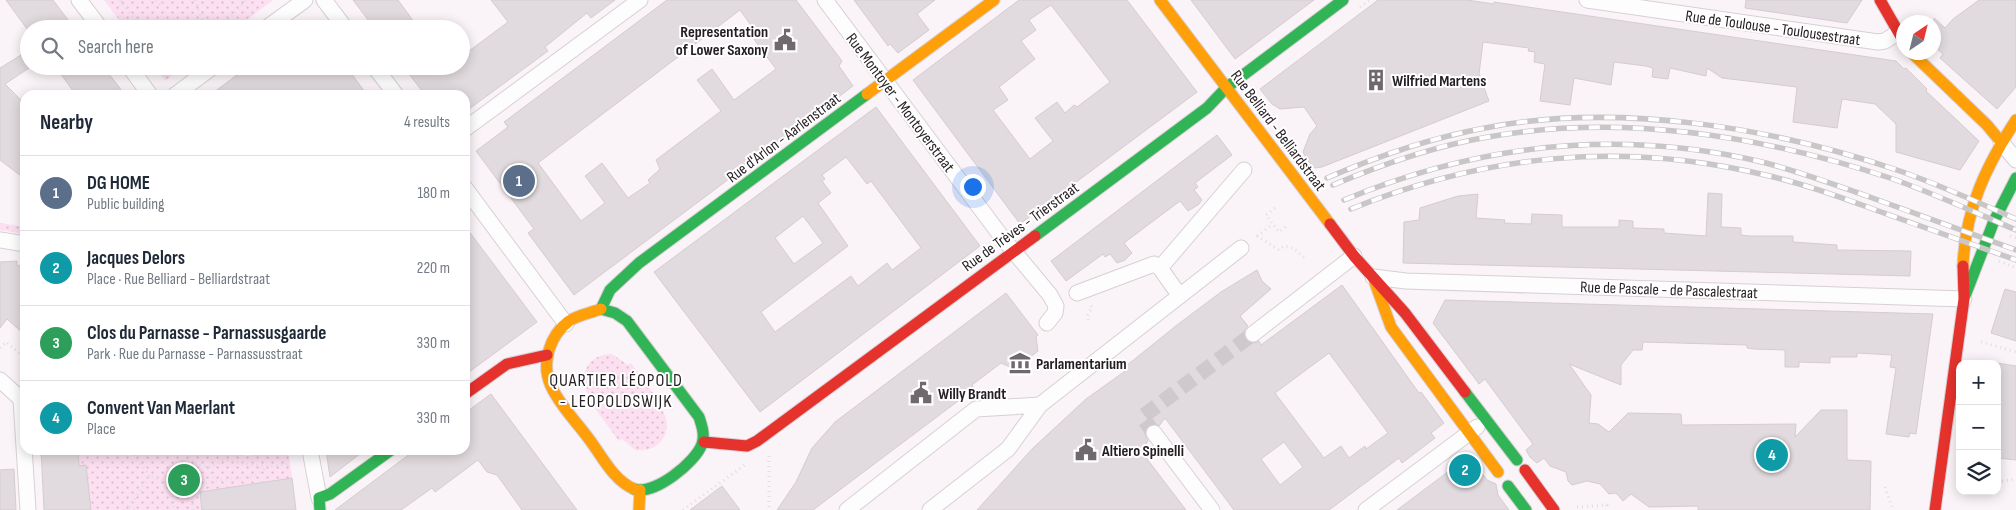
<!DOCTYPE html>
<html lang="en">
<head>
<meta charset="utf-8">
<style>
	:root { --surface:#fff; --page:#f2f2f3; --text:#1f2937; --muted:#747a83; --line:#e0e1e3; --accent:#6f686c }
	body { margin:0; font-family:"Sofia Sans Condensed",sans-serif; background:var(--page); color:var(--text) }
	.controls { position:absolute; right:15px; bottom:15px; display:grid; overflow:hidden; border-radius:10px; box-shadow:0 2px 12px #0003 }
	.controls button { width:45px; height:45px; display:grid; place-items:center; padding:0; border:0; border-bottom:1px solid var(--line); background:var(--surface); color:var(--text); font:25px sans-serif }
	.compass { position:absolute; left:1896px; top:15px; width:45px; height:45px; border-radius:50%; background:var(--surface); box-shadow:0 2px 12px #0003; rotate:35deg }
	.you { position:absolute; left:972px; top:186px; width:18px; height:18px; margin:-12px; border:4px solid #fff; border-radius:50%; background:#1a73e8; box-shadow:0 0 0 8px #1a73e833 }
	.badge { display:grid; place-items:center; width:32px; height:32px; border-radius:50%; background:var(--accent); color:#fff; font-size:16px; font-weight:700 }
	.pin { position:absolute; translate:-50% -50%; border:2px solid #fff; box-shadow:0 1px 5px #0006 }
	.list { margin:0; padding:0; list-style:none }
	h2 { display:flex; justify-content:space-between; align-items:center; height:65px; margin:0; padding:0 20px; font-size:21px }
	h2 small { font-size:16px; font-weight:400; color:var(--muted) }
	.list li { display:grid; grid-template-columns:32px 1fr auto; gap:15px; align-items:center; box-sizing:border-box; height:75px; padding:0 20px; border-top:1px solid var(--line) }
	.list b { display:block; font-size:19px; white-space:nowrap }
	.list p { margin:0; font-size:16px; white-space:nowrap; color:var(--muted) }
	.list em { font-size:16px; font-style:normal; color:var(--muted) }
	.icon { flex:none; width:28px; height:28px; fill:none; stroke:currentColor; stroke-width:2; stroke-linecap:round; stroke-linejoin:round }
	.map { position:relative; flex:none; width:2016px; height:510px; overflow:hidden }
	.search { position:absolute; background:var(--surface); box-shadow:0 2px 12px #0003; left:20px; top:20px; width:450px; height:55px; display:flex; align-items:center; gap:12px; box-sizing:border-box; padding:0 18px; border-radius:28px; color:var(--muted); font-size:19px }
	.panel { position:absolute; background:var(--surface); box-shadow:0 2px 12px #0003; left:20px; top:90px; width:450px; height:365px; border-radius:15px }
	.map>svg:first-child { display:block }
	.park { fill:url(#park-dots) }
	.building { fill:#e1dade; stroke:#d4ccd0; fill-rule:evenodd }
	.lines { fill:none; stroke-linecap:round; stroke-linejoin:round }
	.street-tunnel { stroke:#cfc8cc; stroke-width:15; stroke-dasharray:15 8; stroke-linecap:butt }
	.street-casing { stroke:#d7d0d4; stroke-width:17 }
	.fast-casing { stroke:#d7d0d4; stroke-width:13 }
	.slow-casing { stroke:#d7d0d4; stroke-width:13 }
	.jam-casing { stroke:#d7d0d4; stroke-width:13 }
	.path { stroke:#e0dedf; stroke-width:3; stroke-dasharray:1 4; stroke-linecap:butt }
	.street { stroke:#fefdfe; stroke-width:15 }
	.fast { stroke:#30b455; stroke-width:11 }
	.slow { stroke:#ff9f0a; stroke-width:11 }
	.jam { stroke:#e5322d; stroke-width:11 }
	.rail-casing { stroke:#c8c6c7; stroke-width:5.5 }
	.rail { stroke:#fff; stroke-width:4; stroke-dasharray:11; stroke-linecap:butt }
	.labels { text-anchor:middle; stroke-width:4; stroke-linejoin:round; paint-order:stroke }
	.street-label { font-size:16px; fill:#241d21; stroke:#fff }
	.poi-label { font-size:16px; font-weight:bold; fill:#241d21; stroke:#fff; text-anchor:start }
	.neighbourhood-label { font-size:18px; letter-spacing:1px; fill:#241d21; stroke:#fff }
</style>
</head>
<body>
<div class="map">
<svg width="2016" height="510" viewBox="0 0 2016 510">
	<defs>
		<pattern id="park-dots" width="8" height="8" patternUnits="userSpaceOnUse" patternTransform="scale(1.25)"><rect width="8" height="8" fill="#fcdff0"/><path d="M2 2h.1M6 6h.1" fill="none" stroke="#d8bfce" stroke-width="1.8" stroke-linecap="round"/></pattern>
	</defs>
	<rect width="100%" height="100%" fill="#faf3f7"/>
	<path class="park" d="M104,0H273L235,29H126Z
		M154,66H184L165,81Z
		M0,223L25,227V234L0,230Z
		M612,354L628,365L631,363L664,408L662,410C675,431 660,453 635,450L622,439L619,441L586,396L588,395C577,374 589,354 612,354Z
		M78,450H243L245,456L288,450L292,478L200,492L202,510H91L86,466H79Z"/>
	<path class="building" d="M6,0H53L75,29H27Z
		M353,0H398L419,29H375Z
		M491,0H615L591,18L587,13L545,47L548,51L465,112V95H425L403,66H461V57L508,22Z
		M667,0H796L842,61L839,66L853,86L574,295L528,233L534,229L476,151L508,127L504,122ZM740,10L758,35L753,38L776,69L734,100L712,69L697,80L721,111L656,160L660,169L648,180L650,183L628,198L602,163L585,176L605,203L581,221L538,163Z
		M854,0H935L917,14L929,30L898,53L890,44L888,46Z
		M1019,0H1127L1197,92L1020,224L913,80ZM1051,5L1110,82L1077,107L1074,105L1065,113L1057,102L1035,118L1053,141L1030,159L993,110L1008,100L999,87L1035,59L1021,41L1036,30L1029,20Z
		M1191,0H1314L1235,59Z
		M1378,0H1467L1494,4V2L1896,61L1904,69L1906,68L1927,89L1926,91L1979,141L1960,170L1896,152V124L1875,104L1842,99L1837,128L1793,122L1797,87L1722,78L1707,68L1706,76L1670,68L1668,79L1652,77L1653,68L1646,66L1614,62L1611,85L1574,78L1570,105L1540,101L1545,64L1534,62L1535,52L1528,51L1529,48L1483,42L1479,74L1489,101L1322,167L1315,168L1307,160L1303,152L1310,134L1317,126L1304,107L1280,109L1272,104L1260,89Z
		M1746,0H1862L1847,23L1745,8Z
		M1979,0H2016V87L1997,109L1940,58L1943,54L1934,46V18L1945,28L1953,19Z
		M29,50V68L5,84L25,104V179L0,160V68Z
		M55,66H103L125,95H76Z
		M249,66H346L367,95H210Z
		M876,107L980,246L760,412L654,272ZM846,157L867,184L871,181L921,248L892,270L887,263L858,286L851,276L775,332L761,312L848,246L818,203L831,193L822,181L825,179L822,175ZM803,216L823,243L794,264L775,238Z
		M1217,135L1232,155L1195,183L1198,187L1194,190L1202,200L1198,205L1188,211L1180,201L1124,243L1132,253L1125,260L1117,263L1110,254L1105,257L1103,254L1066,281L1051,261Z
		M1708,193L1722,194L1721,227L1741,228V235L1749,236H1793V242L1837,245V250L1911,251L1910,276L1403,263L1404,222L1419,220L1420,208L1458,196L1478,194L1476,218L1505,220L1504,223L1531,224L1532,214L1562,215V227H1619V220L1633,221V228L1664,229V233L1706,236Z
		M465,226L537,322L465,375Z
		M17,261V266L25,264V335L7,319L0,328V262Z
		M1257,270L1262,281L1271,289L1240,316L1248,326L1244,331L1246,340L1254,343L1259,341L1261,345L1342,285L1419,393L1421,392L1444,423L1431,433L1435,438L1402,463L1399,458L1329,510H1234L1165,418L1159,426L1152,424L1146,429L1145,435L1148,441L1141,451L1186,510H977L1033,448L1086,399L1128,369L1126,366L1177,325L1221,292ZM1329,353L1388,433L1366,449L1365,446L1349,458L1341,446L1324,458L1275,393ZM1284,442L1303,467L1280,485L1261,459Z
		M2005,289L2016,292V341L1991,333Z
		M1006,293L1038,335L1036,337L1038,351L1015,369L1001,363L972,385L974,389L813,510H777L796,482L812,448L835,422Z
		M1445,300L1933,314L1916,434L1910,433L1909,437L1886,434L1896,368L1890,367L1892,355L1857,353V357H1830V363L1799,362V367H1785V350L1754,349L1747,348V345L1643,342L1642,350H1633L1621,365V385L1569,364L1591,395L1589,423L1598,424L1609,432L1628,413L1681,414L1682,425L1796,424L1795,437L1821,410H1847V460L1871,461L1870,510H1698V506L1649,507L1631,494L1623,501L1616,493L1609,494L1600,484L1587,481L1572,485L1568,481L1566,472L1550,466L1544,458L1537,463L1530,457L1526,450L1533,444L1485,379L1479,384L1433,323Z
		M1997,363L2016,366V460L1997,458Z
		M491,394L577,510H522L497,475L487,472L478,460L435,492L432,488L401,510H335L415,450H465V413Z
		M41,450H78L79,466L86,465L91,510H44Z
		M326,450H365L330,477Z
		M1469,456L1487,480L1496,484L1498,495L1509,510H1397Z
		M14,469L16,510H0V470Z
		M292,478L296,510H202L200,492Z
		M722,486L740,510H690Z"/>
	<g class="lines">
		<path class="street-tunnel" d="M1154,433L1142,417L1253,334"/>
		<g class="street-casing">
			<path id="street" d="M79,0L101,29
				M324,0L346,29
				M825,0L1001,236L1050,295L1056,306L1055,313L1047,323
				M1587,0L1878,42L1885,41L1897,33
				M265,29L305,0
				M129,66L150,95
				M374,66L396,95
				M175,95L214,66
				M465,129L640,0
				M2001,142L2016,160
				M465,188L566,324
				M0,240L25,244
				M1160,268L1180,296
				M1373,277L1406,281L1964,299
				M1077,293L1154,264L1160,268L1244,170
				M1253,334L1354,256
				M0,380L21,399L28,510
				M1154,433L1212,510
				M310,450L319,498
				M847,510L976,409L1040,405
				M930,510L1008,449L1040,405L1241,248
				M1366,510L1477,427"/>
		</g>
		<g class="fast-casing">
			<path id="fast" d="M1035,236L1207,108L1226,88L1343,0
				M1965,296L1994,221L2016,178
				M601,309L615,313L627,321L699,417C702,426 705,435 702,444C696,462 654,496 634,489
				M601,309L610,290L639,263L867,94
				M1465,392L1517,460
				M1508,486L1526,510
				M320,510L319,498L330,494L391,450"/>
		</g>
		<g class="slow-casing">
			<path id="slow" d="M1160,0L1330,224
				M1911,52L1987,125L2001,142
				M867,94L994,0
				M1963,266C1965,210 1986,166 2016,120
				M1374,280L1391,327L1498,472
				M601,309C590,313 578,315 569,321C549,336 541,364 551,386C560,406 576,421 589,439C602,456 613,480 634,489
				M639,510L640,490"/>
		</g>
		<g class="jam-casing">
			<path id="jam" d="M1880,0L1904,42
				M1330,224L1354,256L1405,313L1465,392
				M465,394L507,364L547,355
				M704,442L747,446L757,441L1035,236
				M1525,470L1554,510
				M1935,510L1964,299L1963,266"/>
		</g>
		<path class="path" d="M120,0L142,29
			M156,0L161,5L164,0
			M195,0L201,17L210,29
			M1360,7L1370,0
			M216,29L231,17L246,0
			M1275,208L1266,215L1279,232L1288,225
			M1257,236L1279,250L1284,246L1293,248L1305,258
			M1257,236L1273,224
			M2010,236L2016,238
			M1999,261L2016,268
			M1088,320L1087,316L1092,308L1090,303
			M1981,342L2016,352
			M0,348L6,342L25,358
			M134,450L137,460L150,476
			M182,450L196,463
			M769,456V510
			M208,468L216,481
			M188,470L199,487
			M169,482L173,490V510
			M1997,482L2016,479
			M1885,487L1893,510
			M129,507L135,510
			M1577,507L1607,505V510
			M124,510C135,503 140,486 150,476L169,482L196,463L208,468L223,460L267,467L288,464
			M193,510L191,494C202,476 235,481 254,476C258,475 263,470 266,467
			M683,510L746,464"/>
		<use href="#street" class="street"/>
		<use href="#fast" class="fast"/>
		<use href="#slow" class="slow"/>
		<use href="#jam" class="jam"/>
		<g class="rail-casing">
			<path id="rail" d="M1327,178C1378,156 1430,138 1485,128C1617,102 1771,127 1897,170C1938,184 1977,202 2016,219
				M1333,185C1383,164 1434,146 1488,137C1622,113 1762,136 1890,178C1933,193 1974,212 2016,230
				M1344,200C1481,143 1621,128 1766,163C1800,172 1833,184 1867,196C1916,214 1966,232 2016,250
				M1351,209C1487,154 1622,141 1765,175C1806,184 1845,199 1884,213C1928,229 1972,244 2016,260"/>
		</g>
		<use href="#rail" class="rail"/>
	</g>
	<defs>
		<g id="civic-bare" transform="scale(1.725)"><path d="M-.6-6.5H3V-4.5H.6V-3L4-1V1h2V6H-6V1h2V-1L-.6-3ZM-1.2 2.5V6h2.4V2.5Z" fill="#6f686c" stroke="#fff" stroke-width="2.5" paint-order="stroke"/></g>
		<g id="building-bare" transform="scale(1.725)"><path d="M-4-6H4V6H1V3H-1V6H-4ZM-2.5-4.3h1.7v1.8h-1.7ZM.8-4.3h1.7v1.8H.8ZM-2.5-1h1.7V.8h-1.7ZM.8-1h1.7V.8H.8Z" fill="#6f686c" stroke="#fff" stroke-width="2.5" paint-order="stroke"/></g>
		<g id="museum-bare" transform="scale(1.725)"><path d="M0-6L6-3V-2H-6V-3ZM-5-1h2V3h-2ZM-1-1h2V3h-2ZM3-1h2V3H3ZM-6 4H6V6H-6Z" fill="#6f686c" stroke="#fff" stroke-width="2.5" paint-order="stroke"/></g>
	</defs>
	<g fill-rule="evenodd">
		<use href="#civic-bare" x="785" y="40"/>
		<use href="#building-bare" x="1376" y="80"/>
		<use href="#museum-bare" x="1020" y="363"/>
		<use href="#civic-bare" x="921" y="393"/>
		<use href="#civic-bare" x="1086" y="450"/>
	</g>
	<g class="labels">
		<g class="street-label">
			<text transform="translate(1773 27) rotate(8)" y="6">Rue de Toulouse - Toulousestraat</text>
			<text transform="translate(901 102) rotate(53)" y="6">Rue Montoyer - Montoyerstraat</text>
			<text transform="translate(1279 130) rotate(53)" y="6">Rue Belliard - Belliardstraat</text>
			<text transform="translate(783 137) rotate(-37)" y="6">Rue d'Arlon - Aarlenstraat</text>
			<text transform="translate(1020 226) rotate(-36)" y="6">Rue de Trèves - Trierstraat</text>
			<text transform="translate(1669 289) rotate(2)" y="6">Rue de Pascale - de Pascalestraat</text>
		</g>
		<g class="poi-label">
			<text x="768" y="37" text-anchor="end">Representation<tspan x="768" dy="18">of Lower Saxony</tspan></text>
			<text x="1392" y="86">Wilfried Martens</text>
			<text x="1036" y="369">Parlamentarium</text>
			<text x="938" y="399">Willy Brandt</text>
			<text x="1102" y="456">Altiero Spinelli</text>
		</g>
		<g class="neighbourhood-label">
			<text x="616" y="386">QUARTIER LÉOPOLD<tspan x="616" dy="21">- LEOPOLDSWIJK</tspan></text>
		</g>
	</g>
</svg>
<div class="controls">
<button>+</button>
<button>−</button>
<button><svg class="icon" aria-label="layers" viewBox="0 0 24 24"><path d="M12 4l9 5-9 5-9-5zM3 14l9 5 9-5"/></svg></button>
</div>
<svg class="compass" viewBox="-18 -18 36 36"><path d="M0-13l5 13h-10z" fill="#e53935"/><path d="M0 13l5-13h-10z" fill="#747a83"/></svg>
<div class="you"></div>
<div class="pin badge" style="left:519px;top:181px;background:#5c6f8a">1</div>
<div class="pin badge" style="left:1465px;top:470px;background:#0f9aa8">2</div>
<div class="pin badge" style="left:184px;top:480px;background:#2e9e5b">3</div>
<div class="pin badge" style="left:1772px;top:455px;background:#0f9aa8">4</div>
<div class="search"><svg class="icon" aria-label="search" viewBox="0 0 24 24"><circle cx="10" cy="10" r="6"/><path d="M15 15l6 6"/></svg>Search here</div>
<section class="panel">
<h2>Nearby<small>4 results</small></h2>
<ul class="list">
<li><span class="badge" style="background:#5c6f8a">1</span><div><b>DG HOME</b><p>Public building</p></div><em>180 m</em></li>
<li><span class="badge" style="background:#0f9aa8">2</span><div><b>Jacques Delors</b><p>Place · Rue Belliard - Belliardstraat</p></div><em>220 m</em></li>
<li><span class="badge" style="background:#2e9e5b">3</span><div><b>Clos du Parnasse - Parnassusgaarde</b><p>Park · Rue du Parnasse - Parnassusstraat</p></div><em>330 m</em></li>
<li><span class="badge" style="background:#0f9aa8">4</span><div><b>Convent Van Maerlant</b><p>Place</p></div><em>330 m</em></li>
</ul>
</section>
</div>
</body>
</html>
